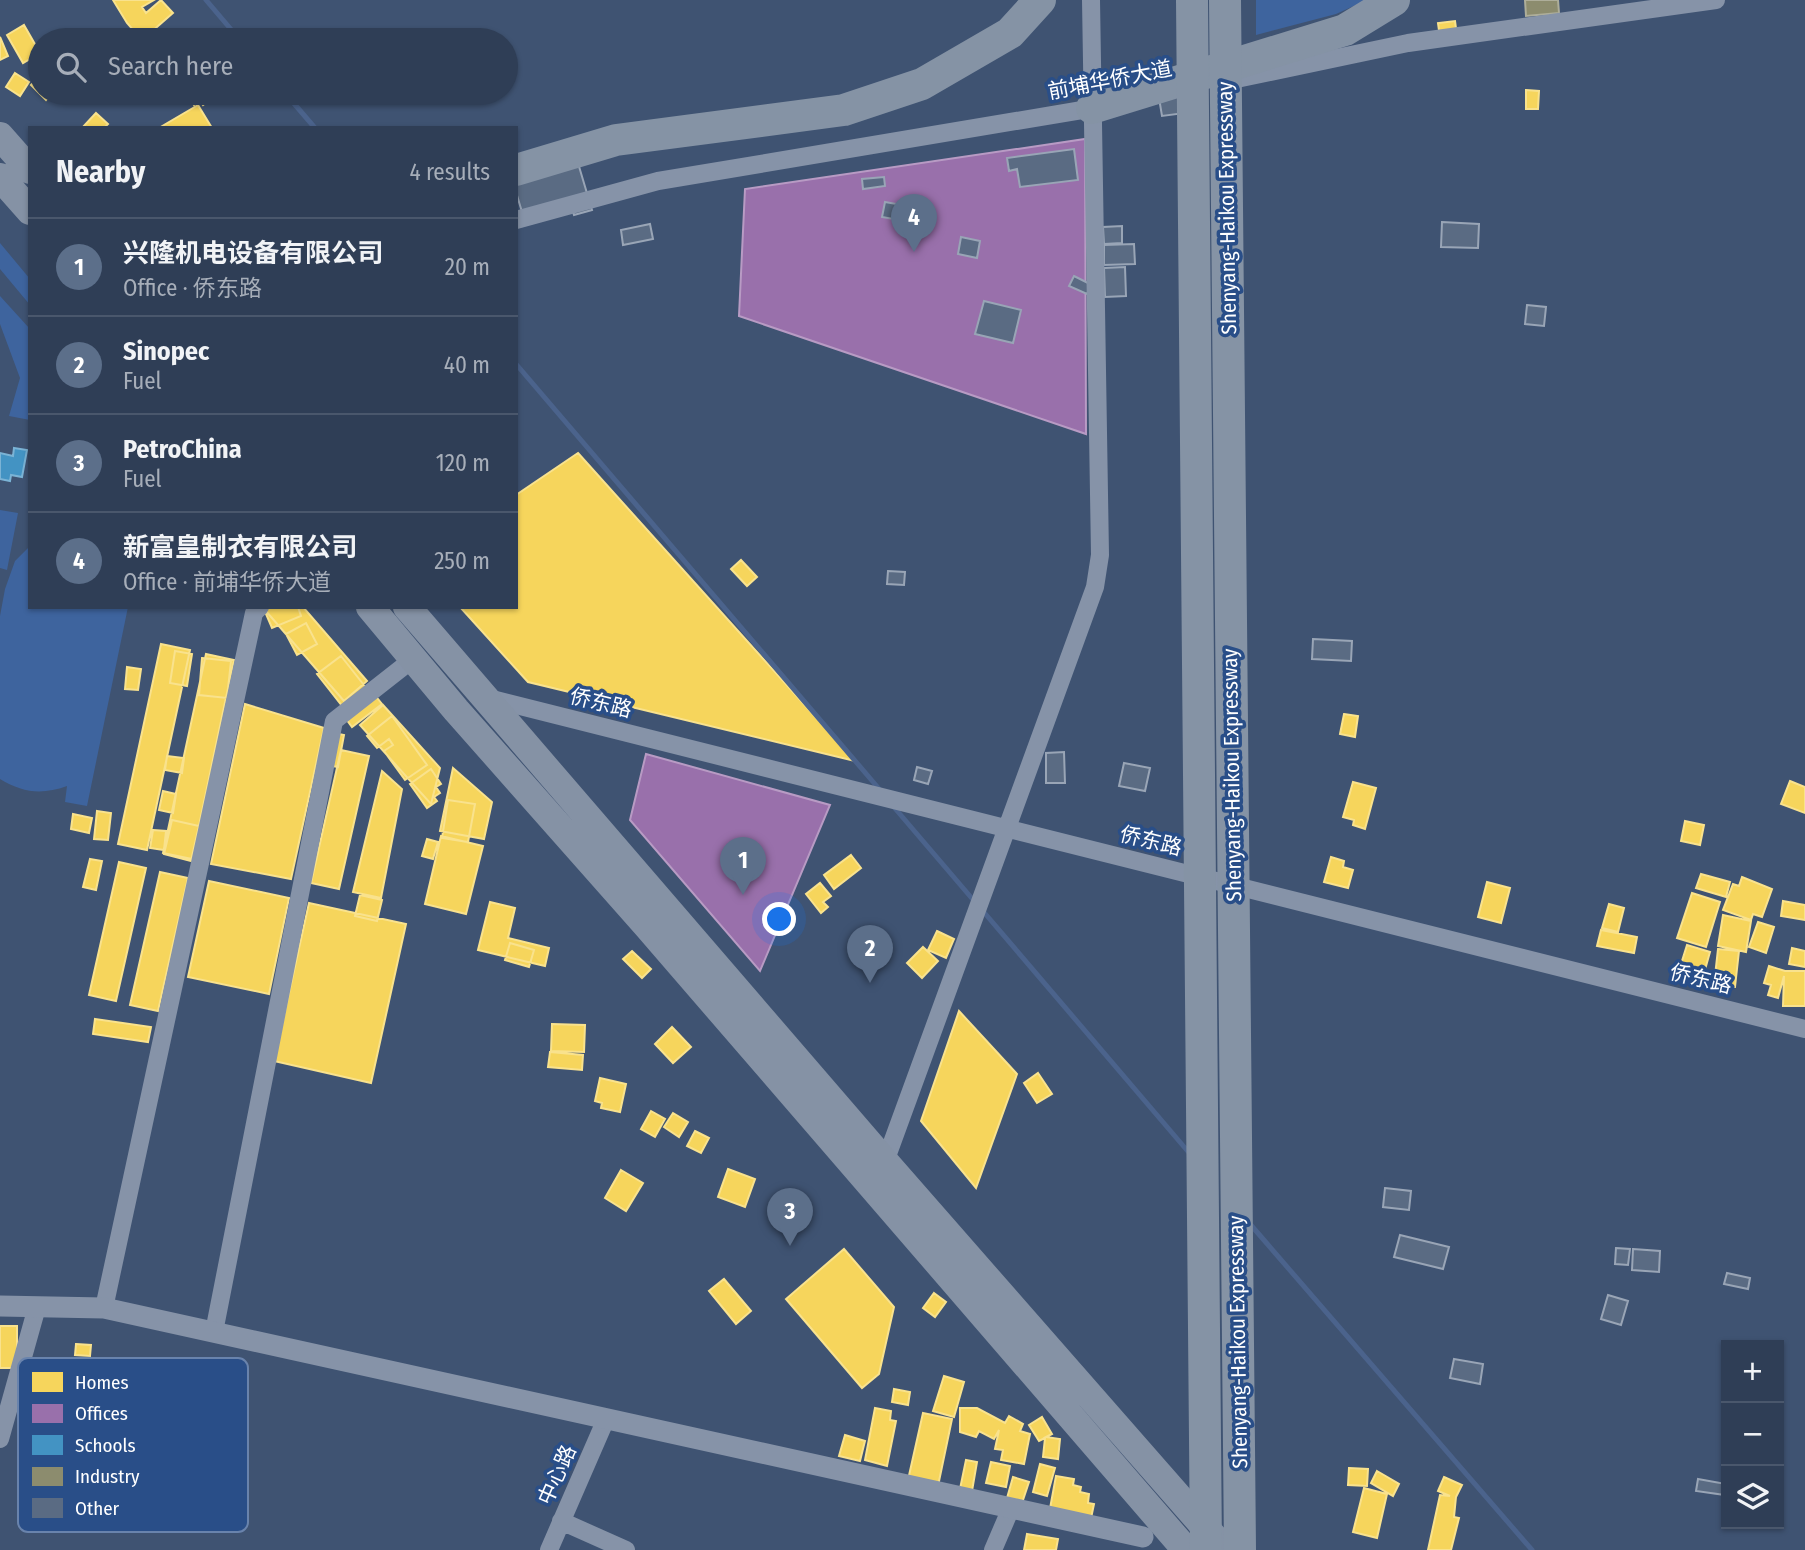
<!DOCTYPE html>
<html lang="en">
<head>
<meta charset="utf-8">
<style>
	:root { --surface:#2f3e56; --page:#3b4960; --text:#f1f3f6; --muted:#a7aeb9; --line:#4a576c; --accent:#8abfa5 }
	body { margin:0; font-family:"Fira Sans Condensed","Noto Sans SC",sans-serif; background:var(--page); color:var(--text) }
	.controls { position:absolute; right:21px; bottom:21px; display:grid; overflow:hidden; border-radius:0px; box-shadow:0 2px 5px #0004 }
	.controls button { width:63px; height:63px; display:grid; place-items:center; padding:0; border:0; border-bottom:2px solid var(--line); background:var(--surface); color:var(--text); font:35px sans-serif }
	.you { position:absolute; left:780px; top:920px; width:24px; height:24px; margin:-18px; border:5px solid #fff; border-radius:50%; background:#1a73e8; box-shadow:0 0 0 10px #1a73e833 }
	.badge { display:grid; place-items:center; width:46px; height:46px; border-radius:50%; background:var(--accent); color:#fff; font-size:23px; font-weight:700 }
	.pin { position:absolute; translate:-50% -58px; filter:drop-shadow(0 2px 4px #0008) }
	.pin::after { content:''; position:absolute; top:37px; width:24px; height:21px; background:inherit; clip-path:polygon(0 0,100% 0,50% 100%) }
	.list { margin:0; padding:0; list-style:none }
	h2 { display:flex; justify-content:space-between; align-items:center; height:91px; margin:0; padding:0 28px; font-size:30px }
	h2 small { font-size:23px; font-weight:400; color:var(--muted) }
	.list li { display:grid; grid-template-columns:46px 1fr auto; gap:21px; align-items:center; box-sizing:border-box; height:98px; padding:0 28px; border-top:2px solid var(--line) }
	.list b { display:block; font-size:26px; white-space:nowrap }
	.list p { margin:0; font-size:23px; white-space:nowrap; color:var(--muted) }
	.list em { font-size:23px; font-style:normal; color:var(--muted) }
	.icon { flex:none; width:38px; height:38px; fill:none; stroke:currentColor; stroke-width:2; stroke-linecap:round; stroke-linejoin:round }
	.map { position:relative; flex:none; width:1805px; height:1550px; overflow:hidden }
	.search { position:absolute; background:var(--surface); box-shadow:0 2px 5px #0004; left:28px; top:28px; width:490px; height:77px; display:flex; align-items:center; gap:18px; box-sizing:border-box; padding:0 24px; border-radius:38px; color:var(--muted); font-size:26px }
	.panel { position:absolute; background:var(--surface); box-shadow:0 2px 5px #0004; left:28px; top:126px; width:490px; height:483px; border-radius:0px }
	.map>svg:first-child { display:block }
	.green { fill:#3e649e }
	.homes { fill:#f6d55c; stroke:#f9e28d; stroke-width:2 }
	.offices { fill:#9970ab; stroke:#b89bc4; stroke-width:2 }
	.schools { fill:#4393c3; stroke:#7bb3d5; stroke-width:2 }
	.industry { fill:#8c8c6e; stroke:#aeae9a; stroke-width:2 }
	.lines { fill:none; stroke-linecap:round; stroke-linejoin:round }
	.stream { stroke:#4b638c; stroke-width:5 }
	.building { fill:#5a6b83; stroke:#99a5b6; stroke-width:2 }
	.minor { stroke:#8693a8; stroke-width:18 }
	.tertiary { stroke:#8693a8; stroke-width:21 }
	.primary { stroke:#8592a5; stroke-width:28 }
	.motorway { stroke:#8593a5; stroke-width:32 }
	.motorway-bridge { stroke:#8593a5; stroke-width:32 }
	.labels { text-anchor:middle; stroke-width:7; stroke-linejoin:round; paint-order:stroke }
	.street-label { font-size:21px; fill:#fff; stroke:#294e88 }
	.key { fill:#294e88; stroke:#6983ac; stroke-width:2 }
	.key-label { font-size:19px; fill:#fff }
</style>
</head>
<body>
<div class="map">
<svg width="1805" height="1550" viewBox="0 0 1805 1550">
	<rect width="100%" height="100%" fill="#3f5372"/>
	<path class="green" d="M1256,0H1367L1336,14L1256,35Z
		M0,243L30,279V305L0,269Z
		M0,296L30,329V420L9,416L20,378L0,324Z
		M0,510L18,513L7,570L0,568Z
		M30,546V607H128L87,806L65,802L67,786C42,795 23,793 0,779V616L5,589L15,561Z"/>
	<path class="homes" d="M113,0H154L142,7L146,13L161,0L173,13L142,40L127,23Z
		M1455,21L1457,36L1440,38L1438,23Z
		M24,25L40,53L23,63L7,35Z
		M0,37L8,56L0,60Z
		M40,54V71L39,72L31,61Z
		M15,73L29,82L20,96L6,87Z
		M40,76V93H52L46,100L31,85Z
		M1526,90L1539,91L1538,109H1526Z
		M187,93H218L203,105L199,100L194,105L185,94Z
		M198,105L212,128H159Z
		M96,113L108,124L104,128H82Z
		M578,453L855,761L528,682L460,607H516V495Z
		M741,560L757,577L747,586L731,569Z
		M263,607H298L301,616L272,628Z
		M268,607H303L367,681L344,701L265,610Z
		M306,623L317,644L297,655L286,634Z
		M161,644L190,650L147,850L118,844Z
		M175,651L192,654L187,686L170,683Z
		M206,654L234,660L192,859L163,853Z
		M341,656L367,689L343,707L317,674Z
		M202,658L231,661L227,698L199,695Z
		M127,667L141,669L138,690L125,689Z
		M370,689L382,704L352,727L341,712Z
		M245,704L324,728L291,879L211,864Z
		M383,705L440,768L431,804L360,725Z
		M1344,714L1358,716L1355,737L1340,734Z
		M392,716L427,765L405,780L384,751L393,745L389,739L377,748L367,736Z
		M324,731L344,735L338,767L317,763Z
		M341,750L369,756L339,889L311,883Z
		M167,756L184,758L182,773L165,770Z
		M453,768L492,802L484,839L440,831Z
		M431,769L441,784L436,787L440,793L434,797L437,801L427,808L410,784Z
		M382,771L402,789L381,898L353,892Z
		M1790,781L1805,787V813L1781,804Z
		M1353,782L1376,788L1365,829L1353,825L1354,820L1343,817Z
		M163,791L176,794L173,813L159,810Z
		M741,794L759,796L756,825L737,823Z
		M448,800L475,804L468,842L442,838Z
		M770,810L788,812L784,841L766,839Z
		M97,811L111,813L108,840L94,839Z
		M73,814L92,818L89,833L71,829Z
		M172,820L199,826L191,861L164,854Z
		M1685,821L1704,825L1700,845L1681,841Z
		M732,824L754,828L740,897L718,892Z
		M153,830L166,831L164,850L150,848Z
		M441,836L483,846L466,914L425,904Z
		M427,839L438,842L433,859L422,856Z
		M851,855L861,868L834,889L824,875Z
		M1331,857L1344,861L1343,867L1353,870L1348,888L1324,882Z
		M90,859L102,861L96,890L83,887Z
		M119,862L146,868L116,1001L89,995Z
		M160,872L188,878L158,1011L130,1005Z
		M1701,874L1730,882L1726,897L1696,888Z
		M1742,877L1772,889L1762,917L1753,914L1751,920L1723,910L1733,884L1739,886Z
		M209,881L289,898L269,994L188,977Z
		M1487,882L1510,888L1501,923L1478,917Z
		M820,883L831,896L823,902L828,907L821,913L806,894Z
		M1692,893L1720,902L1706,947L1677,938Z
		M360,895L382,900L377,921L355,916Z
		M1783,901L1805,905V920L1781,916Z
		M490,902L515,908L508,938L549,948L545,966L478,950Z
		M309,903L406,924L371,1083L274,1061Z
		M1609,904L1624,908L1618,932L1602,928Z
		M1723,915L1751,921L1746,952L1718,946Z
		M1758,922L1774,927L1766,953L1749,947Z
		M1601,930L1637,937L1634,953L1597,946Z
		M937,931L954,939L946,958L928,950Z
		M510,943L534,950L529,967L505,960Z
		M1687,945L1710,952L1701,984L1677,977Z
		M923,947L938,961L922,978L907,963Z
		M1792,948L1805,951V967L1789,964Z
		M1718,949L1739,951L1735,987L1714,985Z
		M632,951L651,969L642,978L623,959Z
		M1769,966L1785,971H1805V1006H1783L1784,976L1778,998L1768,995L1771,985L1764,983Z
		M959,1011L1017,1074L976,1188L921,1121Z
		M95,1019L151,1027L148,1042L93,1034Z
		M552,1024L585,1025L584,1052L551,1051Z
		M672,1027L691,1047L673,1063L655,1044Z
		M550,1052L583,1055L582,1070L548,1067Z
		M1038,1073L1052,1094L1037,1103L1024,1083Z
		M600,1078L626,1084L620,1112L601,1108L602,1103L595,1101Z
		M651,1111L665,1119L655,1137L641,1129Z
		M673,1113L688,1122L679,1137L664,1127Z
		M695,1131L709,1138L701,1153L687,1146Z
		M728,1169L755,1179L745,1207L718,1197Z
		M621,1170L643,1183L626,1211L605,1198Z
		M844,1249L894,1307L879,1374L862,1388L786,1299Z
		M724,1279L751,1311L736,1324L709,1291Z
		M934,1293L946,1302L935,1317L923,1308Z
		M0,1326H17V1368H0Z
		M76,1344L91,1345L90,1356L75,1355Z
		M944,1376L964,1382L954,1417L933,1411Z
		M894,1389L910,1392L908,1405L892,1402Z
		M875,1408L891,1411L890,1420L896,1421L887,1466L865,1460Z
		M960,1408H977L1005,1423L1009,1416L1023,1424L1020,1431L1030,1434L1024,1464L1001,1460L1003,1450L995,1449L999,1430L994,1439L979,1431L976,1437L960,1432Z
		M923,1413L952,1419L938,1486L908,1480Z
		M1042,1417L1052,1434L1046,1437L1060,1439L1058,1459L1043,1457L1045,1438L1039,1441L1029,1425Z
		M845,1435L865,1441L860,1461L839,1456Z
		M966,1460L977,1462L972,1491L960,1489Z
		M991,1462L1010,1466L1006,1487L986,1483Z
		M1040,1464L1055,1468L1047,1496L1033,1492Z
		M1349,1468L1368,1469L1367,1486L1348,1485Z
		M1377,1471L1399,1484L1393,1496L1371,1483Z
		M1056,1476L1074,1479L1073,1485L1081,1487L1080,1492L1089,1494L1088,1503L1094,1504L1090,1523L1049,1514Z
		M1013,1477L1029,1482L1022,1503L1007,1498Z
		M1444,1477L1462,1485L1456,1497L1454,1517L1459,1518L1451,1550H1428L1440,1495L1450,1496L1438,1491Z
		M1364,1488L1387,1494L1377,1538L1353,1532Z
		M1027,1534L1058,1539L1056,1550H1024Z"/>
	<path class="offices" d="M1085,139L1086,434L739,316L745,189Z
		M646,754L830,805L760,971L630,820Z"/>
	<path class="schools" d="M14,448L27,450L22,477L11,475L10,481L0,479V453L13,456Z"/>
	<path class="industry" d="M1525,0H1558L1559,13L1526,16Z"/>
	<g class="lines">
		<path class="stream" d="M206,0L240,40
			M285,93L315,128
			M516,364L880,790
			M893,806L975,902
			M982,910L1191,1155
			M1250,1224L1532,1550"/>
	</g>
	<path class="building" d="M1182,94L1185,113L1162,116L1159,98Z
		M1074,149L1078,180L1020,187L1017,169L1009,171L1007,158Z
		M575,153L592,210L574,215L572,209L525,222L516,192V158Z
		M884,177L885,186L863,189L862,179Z
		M885,202L908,206L907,213L913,214L911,222L882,217Z
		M1442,222L1479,224L1478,248L1441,247Z
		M650,224L653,239L623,245L621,230Z
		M1122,226V243L1104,244L1103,227Z
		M961,237L980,241L977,258L958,254Z
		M1134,244L1135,264L1104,265V245Z
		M1125,267L1126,296L1105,297L1104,268Z
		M1074,276L1092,285L1087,294L1069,286Z
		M984,301L1021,310L1013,343L975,334Z
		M1527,305L1546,307L1544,326L1525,324Z
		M888,571L905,572L904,585L887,584Z
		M1313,639L1352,641L1351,661L1312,659Z
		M1064,752L1065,783H1046V753Z
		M1124,763L1150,768L1145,791L1119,786Z
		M917,767L932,771L928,784L914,780Z
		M1385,1188L1411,1191L1409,1210L1383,1207Z
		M1400,1235L1449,1247L1443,1269L1394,1257Z
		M1616,1248L1630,1249L1628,1265L1615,1264Z
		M1633,1249L1660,1251L1659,1272L1632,1270Z
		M1727,1273L1750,1278L1748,1289L1724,1284Z
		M1608,1295L1628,1301L1621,1325L1601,1319Z
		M1454,1359L1483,1364L1480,1384L1450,1378Z
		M1698,1479L1726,1484L1725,1495L1696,1491Z"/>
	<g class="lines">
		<path class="minor" d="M1227,81L1408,43L1716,0
			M516,220L658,181L1100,107
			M488,698L1805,1029
			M885,1162L1095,587L1100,555L1091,0
			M104,1308L254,613L260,607
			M214,1332L334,721L413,659
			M0,1439L37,1307
			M561,1521L626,1550
			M549,1550L606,1419
			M993,1550L1011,1508"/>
		<path class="tertiary" d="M0,1306L104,1308L1143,1537"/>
		<path class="primary" d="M0,136L30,170
			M0,177L30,211
			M370,607L456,710L647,926L1186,1550
			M407,607L885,1162L1225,1550"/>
		<path class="motorway" d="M1092,108L1345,30L1394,0
			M516,170L616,140L844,110L922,84L1010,33L1040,0"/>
		<path class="motorway-bridge" d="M1192,0L1206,1550
			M1225,0L1240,1550"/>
	</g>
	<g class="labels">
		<g class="street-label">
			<text transform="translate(1110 80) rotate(-11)" y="7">前埔华侨大道</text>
			<text transform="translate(1227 208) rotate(-91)" y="7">Shenyang-Haikou Expressway</text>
			<text transform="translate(601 703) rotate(14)" y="7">侨东路</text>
			<text transform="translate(1232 775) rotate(-91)" y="7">Shenyang-Haikou Expressway</text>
			<text transform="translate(1151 841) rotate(14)" y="7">侨东路</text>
			<text transform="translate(1701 979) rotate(14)" y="7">侨东路</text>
			<text transform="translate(1238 1342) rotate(-91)" y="7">Shenyang-Haikou Expressway</text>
			<text transform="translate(557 1475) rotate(-66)" y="7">中心路</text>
		</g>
	</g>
	<rect x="18" y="1358" width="230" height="174" rx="10" class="key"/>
	<rect x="32" y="1372" width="31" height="20" fill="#f6d55c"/>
	<rect x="32" y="1404" width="31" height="19" fill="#9970ab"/>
	<rect x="32" y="1435" width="31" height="20" fill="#4393c3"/>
	<rect x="32" y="1467" width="31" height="19" fill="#8c8c6e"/>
	<rect x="32" y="1498" width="31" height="20" fill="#5a6b83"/>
	<g class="key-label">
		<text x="75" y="1389">Homes</text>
		<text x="75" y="1420">Offices</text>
		<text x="75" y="1452">Schools</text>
		<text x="75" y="1483">Industry</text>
		<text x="75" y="1515">Other</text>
	</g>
</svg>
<div class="controls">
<button>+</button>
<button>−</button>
<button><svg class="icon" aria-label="layers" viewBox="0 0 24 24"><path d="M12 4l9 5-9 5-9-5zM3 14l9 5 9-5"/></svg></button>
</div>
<div class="you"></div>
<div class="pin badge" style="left:743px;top:895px;background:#5c6f8a">1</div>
<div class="pin badge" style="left:870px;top:983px;background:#5c6f8a">2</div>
<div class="pin badge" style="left:790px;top:1246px;background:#5c6f8a">3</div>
<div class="pin badge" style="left:914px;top:252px;background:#5c6f8a">4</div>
<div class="search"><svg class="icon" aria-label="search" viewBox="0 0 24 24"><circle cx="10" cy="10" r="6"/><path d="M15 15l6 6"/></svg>Search here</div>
<section class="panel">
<h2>Nearby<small>4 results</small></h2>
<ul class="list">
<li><span class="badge" style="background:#5c6f8a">1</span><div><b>兴隆机电设备有限公司</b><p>Office · 侨东路</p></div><em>20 m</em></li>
<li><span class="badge" style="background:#5c6f8a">2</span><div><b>Sinopec</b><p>Fuel</p></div><em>40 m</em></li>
<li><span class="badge" style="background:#5c6f8a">3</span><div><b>PetroChina</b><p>Fuel</p></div><em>120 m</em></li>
<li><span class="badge" style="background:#5c6f8a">4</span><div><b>新富皇制衣有限公司</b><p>Office · 前埔华侨大道</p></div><em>250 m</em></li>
</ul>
</section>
</div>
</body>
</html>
